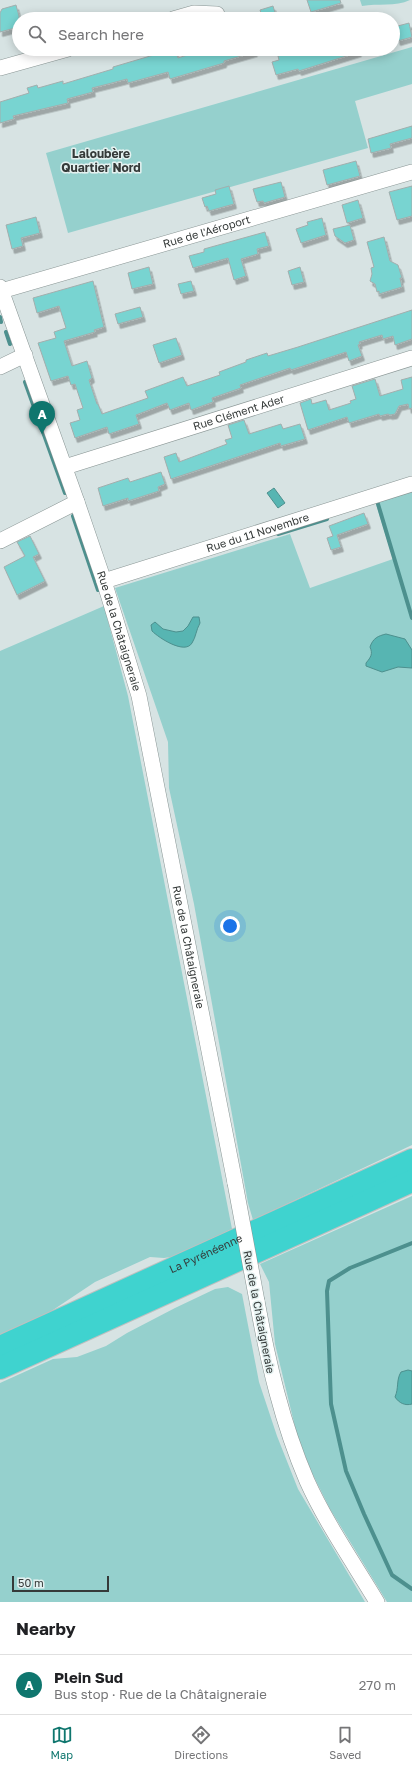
<!DOCTYPE html>
<html lang="en">
<head>
<meta charset="utf-8">
<style>
	:root { --surface:#fff; --page:#f6f6f6; --text:#202124; --muted:#757577; --line:#e0e0e0; --accent:#0f766e }
	body { margin:0; font-family:"Golos Text",sans-serif; background:var(--page); color:var(--text) }
	.scale { position:absolute; left:12px; bottom:10px; width:97px; box-sizing:border-box; padding-left:4px; border:2px solid #353a39; border-top:0; font-size:11px; line-height:14px; white-space:nowrap; color:#353a39; -webkit-text-stroke:3px #e4f1f0; paint-order:stroke }
	.you { position:absolute; left:230px; top:926px; width:14px; height:14px; margin:-10px; border:3px solid #fff; border-radius:50%; background:#1a73e8; box-shadow:0 0 0 6px #1a73e833 }
	.badge { display:grid; place-items:center; width:26px; height:26px; border-radius:50%; background:var(--accent); color:#fff; font-size:13px; font-weight:700 }
	.pin { position:absolute; translate:-50% -33px; filter:drop-shadow(0 1px 2px #0008) }
	.pin::after { content:''; position:absolute; top:21px; width:14px; height:12px; background:inherit; clip-path:polygon(0 0,100% 0,50% 100%) }
	.list { margin:0; padding:0; list-style:none }
	h2 { display:flex; justify-content:space-between; align-items:center; height:52px; margin:0; padding:0 16px; font-size:17px }
	h2 small { font-size:13px; font-weight:400; color:var(--muted) }
	.list li { display:grid; grid-template-columns:26px 1fr auto; gap:12px; align-items:center; box-sizing:border-box; height:60px; padding:0 16px; border-top:1px solid var(--line) }
	.list b { display:block; font-size:15px; white-space:nowrap }
	.list p { margin:0; font-size:13px; white-space:nowrap; color:var(--muted) }
	.list em { font-size:13px; font-style:normal; color:var(--muted) }
	.icon { flex:none; width:22px; height:22px; fill:none; stroke:currentColor; stroke-width:2; stroke-linecap:round; stroke-linejoin:round }
	.map { position:relative; flex:none; width:412px; height:1602px; overflow:hidden }
	.search { position:absolute; background:var(--surface); box-shadow:0 2px 10px #0003; left:12px; right:12px; top:12px; height:44px; display:flex; align-items:center; gap:10px; box-sizing:border-box; padding:0 14px; border-radius:22px; color:var(--muted); font-size:15px }
	.sheet { height:112px; background:var(--surface) }
	nav { display:flex; justify-content:space-around; align-items:center; box-sizing:border-box; height:56px; border-top:1px solid var(--line); background:var(--surface); font-size:11px; color:var(--muted) }
	nav a { display:grid; justify-items:center; gap:2px }
	nav .on { color:var(--accent) }
	.map>svg:first-child { display:block }
	.green { fill:#95d0cd }
	.water { fill:#57b5b2; stroke:#4d908e }
	.lines { fill:none; stroke-linecap:round; stroke-linejoin:round }
	.stream { stroke:#4d908e; stroke-width:4 }
	.building { fill:#78d4d1; stroke:#a2aead; filter:url(#shadow) }
	.minor-casing { stroke:#8a9695; stroke-width:16 }
	.highway-casing { stroke:#bec0c0; stroke-width:24 }
	.minor { stroke:#fff; stroke-width:15 }
	.highway { stroke:#3fd3cf; stroke-width:22 }
	.minor-bridge-casing { stroke:#8a9695; stroke-width:16; stroke-linecap:butt }
	.minor-bridge { stroke:#fff; stroke-width:15 }
	.labels { text-anchor:middle; stroke-width:3; stroke-linejoin:round; paint-order:stroke }
	.street-label { font-size:11px; fill:#353a39; stroke:#e4f1f0 }
	.neighbourhood-label { font-size:12px; font-weight:bold; fill:#353a39; stroke:#e4f1f0 }
</style>
</head>
<body>
<div class="map">
<svg width="412" height="1602" viewBox="0 0 412 1602">
	<defs>
		<filter id="shadow"><feDropShadow dx="2.5" dy="4.5" stdDeviation="0" flood-color="#0004"/></filter>
	</defs>
	<rect width="100%" height="100%" fill="#d7e3e3"/>
	<path class="green" d="M360,0H410C395,7 378,3 362,6Z
		M412,47V84L355,101L368,148L68,233L46,153Z
		M412,491V1145L253,1220L248,1203L194,904L169,788L168,742L115,588L290,534L310,588L393,559L375,501Z
		M104,606L128,696L232,1229L178,1256L164,1258L150,1257L95,1282L50,1312L0,1335V651Z
		M412,1196V1602H387L330,1509L312,1473L297,1435L275,1344L269,1282L260,1264Z
		M228,1287L242,1294L259,1382L277,1436L298,1489L365,1602H0V1383L53,1359L77,1357L106,1346L127,1333L175,1308L215,1289Z"/>
	<path class="water" d="M274,488L285,503L278,508L267,493Z
		M193,617H199L200,623C196,630 196,637 192,643C185,655 159,638 152,631L151,625L155,622L163,629L176,632L183,631L188,626Z
		M386,634L405,639L412,650V668L398,667L382,672L366,666V663C371,657 373,654 370,647C373,638 378,636 386,634Z
		M408,1370L412,1371V1404C405,1406 399,1403 395,1397C399,1388 396,1380 401,1372Z"/>
	<g class="lines">
		<path class="stream" d="M0,317L1,322
			M6,332L10,344
			M25,382L65,493
			M378,504L412,618
			M73,516L98,590
			M278,534L327,519
			M412,1243L350,1268L329,1281L327,1291L331,1404L346,1471L364,1514L392,1575L412,1589"/>
	</g>
	<path class="building" d="M307,0H340L341,3L311,12Z
		M16,5L19,16V24L15,25V28L0,32V13L2,9Z
		M273,6L277,19H263L260,10Z
		M409,23L412,37L398,41L394,27Z
		M174,49H175L178,58L206,49H254L255,52L224,61V63L170,79L168,72L128,83L127,79L108,84L92,88L93,92L67,99L68,103L13,116L14,119L0,123V102L29,93L27,88L37,85L38,88L63,81V84L113,69V67Z
		M302,49H316L317,52L328,49H358L359,52L299,71L298,69L276,75L272,62L279,60L278,56Z
		M412,126V138L390,144L391,148L371,153L368,139Z
		M356,161L360,176L327,185L323,170Z
		M281,182L285,197L264,203L263,201L257,202L253,189Z
		M229,186L234,204L209,211L207,206L205,207L202,198L216,194L215,190Z
		M412,186V216L397,220L389,192Z
		M358,200L363,218L347,223L342,205Z
		M36,217L40,233L21,238L23,246L12,249L6,225Z
		M322,218L326,235L301,243L296,229L308,225L307,222Z
		M350,225L354,240L345,243L335,236L333,229Z
		M265,232L269,246L257,249L258,254L241,259L246,276L234,280L228,258L193,268L189,256L204,252V249Z
		M384,237L390,261L398,265L402,278H400L402,287L379,294V291L377,292L375,284L370,281L372,274L371,268L374,267L367,242Z
		M149,267L153,284L132,289L128,273Z
		M300,267L304,282L292,285L288,271Z
		M93,281L104,327L94,330L95,332L64,341L72,366L87,361L92,378L89,380L97,404H98L102,414L148,398L145,391L183,377L187,386L220,375L219,372L246,362V360L267,353L268,356L298,347L412,310V339L395,345L393,336L383,339L382,335L359,342L360,344L358,345L362,356L349,361L346,352L291,370L290,368L240,385L241,388L212,398L213,402L191,410L189,403L170,410L167,403L136,415L139,424L109,434L107,427L75,438L70,423L80,420L77,410L83,408L75,384L71,385L68,376L51,381L38,343L56,338L54,332L66,328L59,306L37,313L33,298Z
		M191,281L194,291L181,294L178,284Z
		M140,307L143,317L118,324L115,314Z
		M176,338L182,355L159,363L153,345Z
		M412,377V408L409,409L408,404L399,406L395,414L390,415L388,414L380,416L379,414L349,423L347,417L308,430L300,403L311,399L312,404L326,400L329,410L351,403L350,401L356,399L352,386L375,379L380,396L403,389L401,380Z
		M244,420L249,434L281,424L283,429L300,424L305,439L281,446L280,443L171,479L164,457L176,453L179,462L227,444L225,440L232,438L228,425Z
		M161,472L165,484L158,487L159,491L128,501V498L103,506L98,488L128,478L130,482Z
		M364,513L368,524L337,535L341,547L331,550L327,538L333,536L329,526Z
		M30,536L39,554L33,557L45,581L17,595L4,567L25,556L17,542Z"/>
	<g class="lines">
		<g class="minor-casing">
			<g id="minor">
				<path d="M173,19L194,13L217,14"/>
				<path d="M0,68L68,49"/>
				<path id="s1" d="M0,287L77,502L104,581L139,696L235,1183"/>
				<path id="s2" d="M1,291L412,172"/>
				<path d="M0,367L25,355"/>
				<path id="s3" d="M65,467L412,358"/>
				<path d="M0,541L77,502"/>
				<path id="s4" d="M104,581L412,484"/>
				<path d="M257,1301C268,1362 282,1423 307,1481C326,1523 353,1562 377,1602"/>
			</g>
		</g>
		<g class="highway-casing">
			<g id="highway">
				<path id="s5" d="M0,1347L412,1160"/>
				<path d="M0,1368L412,1181"/>
			</g>
		</g>
		<use href="#minor" class="minor"/>
		<use href="#highway" class="highway"/>
		<g class="minor-bridge-casing">
			<path id="minor-bridge" d="M235,1183L257,1301"/>
		</g>
		<use href="#minor-bridge" class="minor-bridge"/>
	</g>
	<g class="labels">
		<g class="street-label">
			<text dy="4" stroke="none"><textPath href="#s2" startOffset="214">Rue de l'Aéroport</textPath></text>
			<text dy="4" stroke="none"><textPath href="#s3" startOffset="182">Rue Clément Ader</textPath></text>
			<text dy="4" stroke="none"><textPath href="#s4" startOffset="161">Rue du 11 Novembre</textPath></text>
			<text dy="4" stroke="none"><textPath href="#s1" startOffset="364">Rue de la Châtaigneraie</textPath></text>
			<text dy="4" stroke="none"><textPath href="#s1" startOffset="688">Rue de la Châtaigneraie</textPath></text>
			<text dy="4" stroke="none"><textPath href="#s5" startOffset="226">La Pyrénéenne</textPath></text>
			<text transform="translate(259 1312) rotate(79)" y="4">Rue de la Châtaigneraie</text>
		</g>
		<g class="neighbourhood-label">
			<text x="101" y="158">Laloubère<tspan x="101" dy="14">Quartier Nord</tspan></text>
		</g>
	</g>
</svg>
<div class="scale">50 m</div>
<div class="you"></div>
<div class="pin badge" style="left:42px;top:434px">A</div>
<div class="search"><svg class="icon" aria-label="search" viewBox="0 0 24 24"><circle cx="10" cy="10" r="6"/><path d="M15 15l6 6"/></svg>Search here</div>
</div>
<section class="sheet">
<h2>Nearby<small></small></h2>
<ul class="list">
<li><span class="badge">A</span><div><b>Plein Sud</b><p>Bus stop · Rue de la Châtaigneraie</p></div><em>270 m</em></li>
</ul>
</section>
<nav>
<a class="on"><svg class="icon" aria-label="map" viewBox="0 0 24 24"><path d="M3 6l6-2 6 2 6-2v14l-6 2-6-2-6 2zM9 4v14M15 6v14"/></svg>Map</a>
<a><svg class="icon" aria-label="directions" viewBox="0 0 24 24"><path d="M12 3l9 9-9 9-9-9zM9 14v-3h6M13 9l2 2-2 2"/></svg>Directions</a>
<a><svg class="icon" aria-label="saved" viewBox="0 0 24 24"><path d="M7 4h10v16l-5-4-5 4z"/></svg>Saved</a>
</nav>
</body>
</html>
